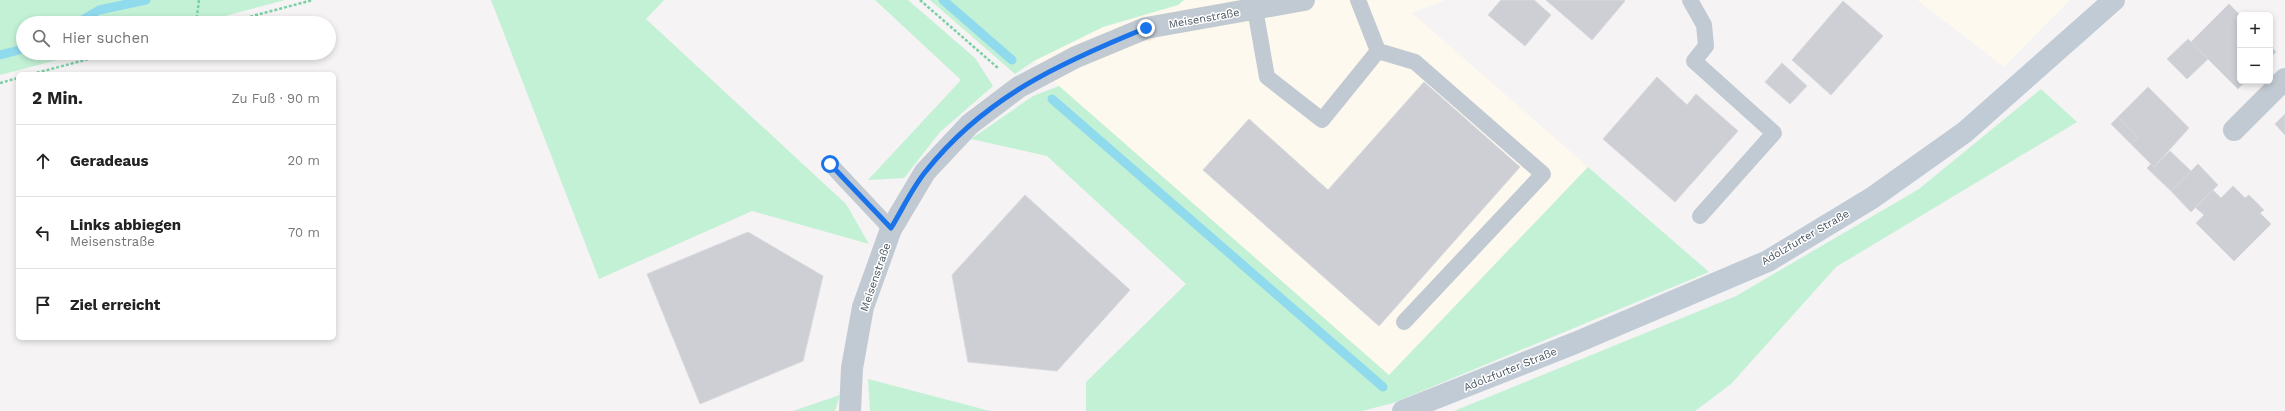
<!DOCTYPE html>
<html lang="de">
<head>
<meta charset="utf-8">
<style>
	:root { --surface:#fff; --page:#f6f6f6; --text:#222; --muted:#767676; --line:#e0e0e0 }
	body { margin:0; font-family:"Work Sans",sans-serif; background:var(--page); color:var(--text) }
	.controls { position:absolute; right:12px; top:12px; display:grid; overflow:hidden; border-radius:6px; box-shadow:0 2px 6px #0003 }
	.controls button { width:36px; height:36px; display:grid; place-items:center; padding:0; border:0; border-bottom:1px solid var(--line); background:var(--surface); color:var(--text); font:20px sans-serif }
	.stop { position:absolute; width:12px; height:12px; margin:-9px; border:3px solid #1a73e8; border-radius:50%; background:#fff }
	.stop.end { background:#1a73e8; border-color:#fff; box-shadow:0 1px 4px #0008 }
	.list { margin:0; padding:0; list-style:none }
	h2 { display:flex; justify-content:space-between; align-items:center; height:52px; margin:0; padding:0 16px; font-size:17px }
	h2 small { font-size:13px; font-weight:400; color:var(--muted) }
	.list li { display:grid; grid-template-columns:26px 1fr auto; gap:12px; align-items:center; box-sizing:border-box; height:72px; padding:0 16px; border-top:1px solid var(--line) }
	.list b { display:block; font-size:15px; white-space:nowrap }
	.list p { margin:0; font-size:13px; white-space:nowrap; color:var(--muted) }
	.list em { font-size:13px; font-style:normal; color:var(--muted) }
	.icon { flex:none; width:22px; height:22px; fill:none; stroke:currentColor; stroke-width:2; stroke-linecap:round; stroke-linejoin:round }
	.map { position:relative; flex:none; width:2285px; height:411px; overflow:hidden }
	.search { position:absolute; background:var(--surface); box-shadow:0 2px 6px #0003; left:16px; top:16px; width:320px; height:44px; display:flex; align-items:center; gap:10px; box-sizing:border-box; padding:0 14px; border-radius:22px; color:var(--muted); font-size:15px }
	.panel { position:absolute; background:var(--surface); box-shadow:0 2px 6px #0003; left:16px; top:72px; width:320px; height:268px; border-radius:6px }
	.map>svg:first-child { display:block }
	.commercial { fill:#fdf9ef }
	.green { fill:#c3f1d5 }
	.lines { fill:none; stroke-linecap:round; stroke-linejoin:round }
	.stream { stroke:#90daee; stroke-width:9 }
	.building { fill:#cdcfd5; stroke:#d7d9de }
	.path { stroke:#7ad0a6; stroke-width:2.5; stroke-dasharray:3 2; stroke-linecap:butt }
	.service { stroke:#c1cad2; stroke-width:16 }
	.minor { stroke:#c1cad2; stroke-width:22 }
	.secondary { stroke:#c1cbd6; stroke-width:22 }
	.route { stroke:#1a73e8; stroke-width:5 }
	.labels { text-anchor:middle; stroke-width:3; stroke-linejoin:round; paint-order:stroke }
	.street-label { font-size:11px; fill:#4a5661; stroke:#fff }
</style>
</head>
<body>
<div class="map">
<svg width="2285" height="411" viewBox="0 0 2285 411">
	<rect width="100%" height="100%" fill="#f5f3f3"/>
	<path class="commercial" d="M1184,0H1445L1412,13L1588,167L1389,375L1059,86L1034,61L1103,27L1178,5Z
		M1917,0H2070L2004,67Z"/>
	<path class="green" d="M0,0H285L198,23H23V53H84L0,75Z
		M491,0H664L646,19L846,204L869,244L752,211L599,279Z
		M875,0H908L975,58L993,86L940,132L904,178L868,180L961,80Z
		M930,0H1184L1178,5L1103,27L1034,61L1015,74Z
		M1059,86L1389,375L1588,167L1709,272L1393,403L1362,411H1086V382L1186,284L1047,156L971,139L1033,96Z
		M2041,89L2077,122L1836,267L1731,384L1695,411H1454L1736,296L1919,189Z
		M868,379L990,411H870Z
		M840,395L835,411H793Z"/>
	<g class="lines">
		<path class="stream" d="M943,0L1012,60
			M77,23L99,10L146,0
			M0,55L23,49
			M1052,99L1383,387"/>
	</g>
	<path class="building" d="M1501,0H1534L1551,15L1525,46L1488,15Z
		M1546,0H1624L1625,1L1592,40Z
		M1843,1L1883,36L1831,95L1792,60Z
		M2229,4L2240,15V81H2246L2238,89L2191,42Z
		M2188,39L2208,59L2187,79L2167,59Z
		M2270,45L2276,52L2270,57Z
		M1782,63L1807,86L1790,104L1765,82Z
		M1657,77L1687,105L1696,94L1738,131L1675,202L1603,139Z
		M1424,82L1520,167L1379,326L1203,170L1249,119L1328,190Z
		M2148,87L2189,128L2154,167L2131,144L2138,137L2118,117Z
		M2285,114V135L2275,124Z
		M2118,117L2138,137L2131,144L2111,124Z
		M2170,151L2191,171L2171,191L2147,168L2151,164L2154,167Z
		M2198,164L2218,185L2191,212L2171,191Z
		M2233,186L2245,198L2249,195L2264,210L2260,213L2271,224L2234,261L2196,223L2204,215L2195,207L2213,190L2221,198Z
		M1025,195L1130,290L1057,371L968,362L952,275Z
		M748,232L823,276L803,361L700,404L647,274Z"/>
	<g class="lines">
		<path class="path" d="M920,0L998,68
			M196,23L199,0
			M226,23L313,0
			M32,74L112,53
			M0,83L18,78"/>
		<path class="service" d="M1690,0L1704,25L1706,46L1694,61L1774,133L1700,216
			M1255,9L1267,77L1322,120L1378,51L1358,0
			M1378,51L1415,62L1543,174L1404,322
			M830,164L891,229"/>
		<path class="minor" d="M2234,130L2285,79
			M850,411L852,368L863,307L891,229L925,172L970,124L1019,87L1076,57L1146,28L1304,0"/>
		<path class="secondary" d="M1403,411L1575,343L1768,261L1872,198L1965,132L2114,0"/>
	</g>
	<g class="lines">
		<path class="route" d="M830,164L891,228C902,210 912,188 926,171C985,97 1060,63 1146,28"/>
	</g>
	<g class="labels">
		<g class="street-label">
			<text transform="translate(1204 18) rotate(-10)" y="4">Meisenstraße</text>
			<text transform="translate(1805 237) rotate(-30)" y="4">Adolzfurter Straße</text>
			<text transform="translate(875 277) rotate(-71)" y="4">Meisenstraße</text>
			<text transform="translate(1510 369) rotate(-22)" y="4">Adolzfurter Straße</text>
		</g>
	</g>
</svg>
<div class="controls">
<button>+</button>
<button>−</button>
</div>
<div class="stop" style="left:830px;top:164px"></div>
<div class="stop end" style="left:1146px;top:28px"></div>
<div class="search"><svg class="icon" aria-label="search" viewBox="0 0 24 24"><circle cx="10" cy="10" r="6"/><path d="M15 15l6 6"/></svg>Hier suchen</div>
<section class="panel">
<h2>2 Min.<small>Zu Fuß · 90 m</small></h2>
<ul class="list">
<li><svg class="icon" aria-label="ahead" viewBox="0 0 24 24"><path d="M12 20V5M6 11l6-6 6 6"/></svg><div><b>Geradeaus</b></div><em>20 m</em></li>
<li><svg class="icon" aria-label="left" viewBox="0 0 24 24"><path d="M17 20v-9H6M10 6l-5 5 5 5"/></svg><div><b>Links abbiegen</b><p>Meisenstraße</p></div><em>70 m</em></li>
<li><svg class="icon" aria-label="arrive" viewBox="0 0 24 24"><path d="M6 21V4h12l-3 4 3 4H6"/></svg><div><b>Ziel erreicht</b></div></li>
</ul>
</section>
</div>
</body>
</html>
